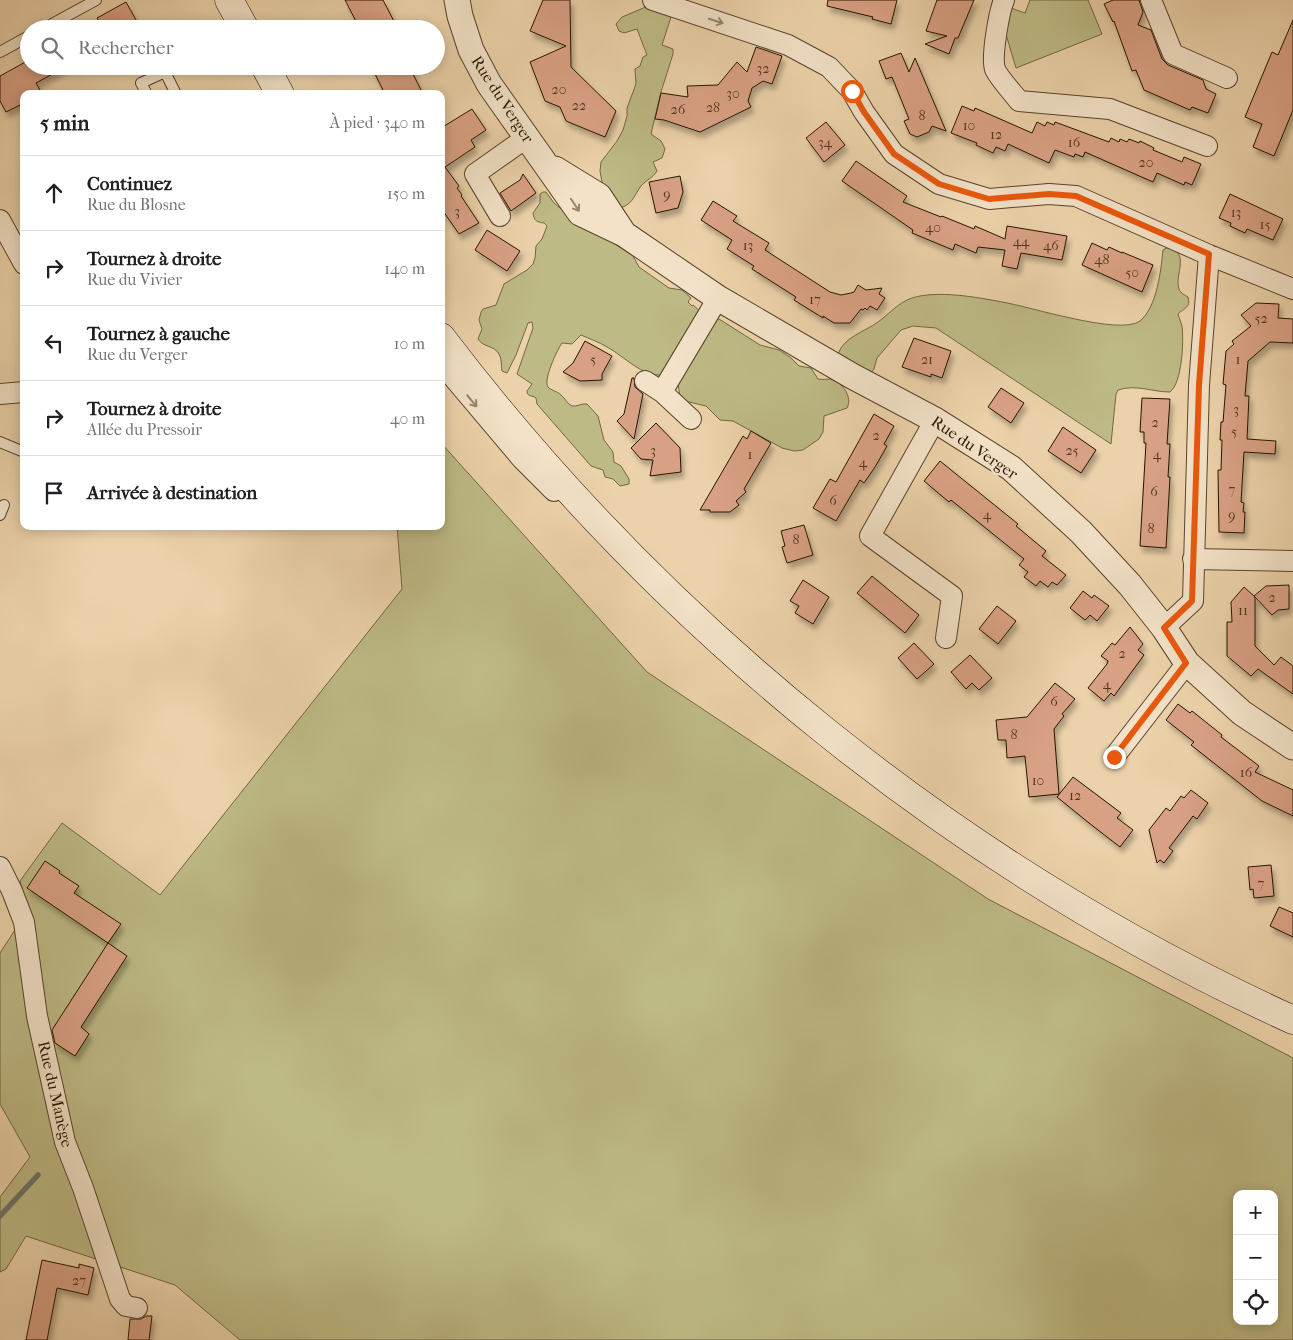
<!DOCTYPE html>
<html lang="fr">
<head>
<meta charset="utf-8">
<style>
	:root { --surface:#fff; --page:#f6f6f6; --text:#202124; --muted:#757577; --line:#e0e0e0 }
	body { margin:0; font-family:"IM FELL French Canon",serif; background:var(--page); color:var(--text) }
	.controls { position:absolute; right:15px; bottom:15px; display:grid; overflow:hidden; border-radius:10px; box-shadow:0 2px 12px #0003 }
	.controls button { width:45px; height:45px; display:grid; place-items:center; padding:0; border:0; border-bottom:1px solid var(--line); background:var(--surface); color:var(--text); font:25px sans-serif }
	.stop { position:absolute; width:15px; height:15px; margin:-11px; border:4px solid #ea580c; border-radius:50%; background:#fff }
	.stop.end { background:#ea580c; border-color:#fff; box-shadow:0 1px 5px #0008 }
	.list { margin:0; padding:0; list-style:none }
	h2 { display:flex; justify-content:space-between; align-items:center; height:65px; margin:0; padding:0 20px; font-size:21px }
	h2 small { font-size:16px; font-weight:400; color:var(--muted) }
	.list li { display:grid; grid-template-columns:32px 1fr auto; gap:15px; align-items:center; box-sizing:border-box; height:75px; padding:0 20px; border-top:1px solid var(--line) }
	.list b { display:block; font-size:19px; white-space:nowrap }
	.list p { margin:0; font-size:16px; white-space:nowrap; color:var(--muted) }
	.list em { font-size:16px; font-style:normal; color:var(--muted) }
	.icon { flex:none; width:28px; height:28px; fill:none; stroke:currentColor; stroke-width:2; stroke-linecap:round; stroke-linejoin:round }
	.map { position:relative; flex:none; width:1293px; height:1340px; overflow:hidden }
	.search { position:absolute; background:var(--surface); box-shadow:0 2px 12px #0003; left:20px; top:20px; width:425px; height:55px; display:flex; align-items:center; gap:12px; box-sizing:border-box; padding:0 18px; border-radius:28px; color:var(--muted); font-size:19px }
	.panel { position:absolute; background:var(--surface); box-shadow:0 2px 12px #0003; left:20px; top:90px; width:425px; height:440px; border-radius:10px }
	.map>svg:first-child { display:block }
	.green { fill:#beba85; stroke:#726742; fill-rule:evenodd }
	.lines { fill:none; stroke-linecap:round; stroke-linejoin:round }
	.stream { stroke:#6b7668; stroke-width:5.5 }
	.building { fill:#d9a184; stroke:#271400; filter:url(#shadow) }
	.service-casing { stroke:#58442a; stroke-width:12 }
	.minor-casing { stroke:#58442a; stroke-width:22 }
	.tertiary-casing { stroke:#58442a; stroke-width:27 }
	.secondary-casing { stroke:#271400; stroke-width:29 }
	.service { stroke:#f3e2c8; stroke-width:10 }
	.minor { stroke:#f3e2c8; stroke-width:20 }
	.tertiary { stroke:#f3e2c8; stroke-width:25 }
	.secondary { stroke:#f3e2c8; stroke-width:28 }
	.oneway { stroke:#97856e }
	.route { stroke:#ea580c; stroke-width:6 }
	.labels { text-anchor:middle; stroke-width:5; stroke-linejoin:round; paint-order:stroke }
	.number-label { font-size:14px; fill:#543721 }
	.street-label { font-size:16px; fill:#271400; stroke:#f3e2c8 }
</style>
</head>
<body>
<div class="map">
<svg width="1293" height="1340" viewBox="0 0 1293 1340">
	<defs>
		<filter id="shadow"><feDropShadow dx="3" dy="5.5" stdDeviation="2.5" flood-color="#0004"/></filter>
	</defs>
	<rect width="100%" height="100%" fill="#ecd2aa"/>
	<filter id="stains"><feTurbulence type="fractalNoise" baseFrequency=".004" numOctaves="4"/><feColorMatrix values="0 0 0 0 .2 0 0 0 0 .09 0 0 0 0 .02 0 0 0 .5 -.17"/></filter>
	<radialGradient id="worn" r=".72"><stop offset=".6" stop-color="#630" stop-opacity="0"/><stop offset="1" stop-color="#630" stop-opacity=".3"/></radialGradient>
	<path class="green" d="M1030,0H1088L1102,34L1016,68L1002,21L1008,7L1025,13Z
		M648,6L671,17L662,45L673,49V54L661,92L651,134L661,141L665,149L662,158L653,162L657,171C653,178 646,180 641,186C635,194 633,203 623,207L619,206L603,188L600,171L601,162L617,141L623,130L627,116V108L636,84L635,69L640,66L643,57L647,55L637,29L624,33L619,31L616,24L622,17Z
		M543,192H546L554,203L560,208L633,256L639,267L669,288L682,290L691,298L688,302L692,306L693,305L702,313L663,375C642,377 624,356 607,347C599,342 590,339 581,335L572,344L562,343C557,350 543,380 548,387C550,390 557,391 561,395C565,398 567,404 572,406C577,407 582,403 587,404L598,416L604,440L613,452L614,462L621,466L629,479V484L620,486L613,479L605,477L603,470L591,466L537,404L536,398C532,395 527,397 527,391L532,384L517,374L533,328L532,322L528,323L516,355L507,373L502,371C501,365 502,359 499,354C494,345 484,348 478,339L482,329L479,320L481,312L483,309L496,305L504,284L527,270L533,264L535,258L536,246L542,239L547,226L544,223C537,222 534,221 533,213L540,203V194Z
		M1168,247C1191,254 1174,274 1179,289C1180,293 1185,295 1188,297C1191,308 1184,308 1178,314C1179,318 1181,322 1182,326C1184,341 1182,383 1170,392C1152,392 1136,384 1118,390L1116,394L1111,444L936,328L913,326L901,330L877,358L874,369L870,374L838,354C844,337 864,332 878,322C889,314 899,302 912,298C937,290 976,297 1002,302C1028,306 1120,336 1140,321C1157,307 1161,270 1163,250Z
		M719,319L760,345L779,350L791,358L799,366L811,368L818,379C823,380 826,379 831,379C842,382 853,397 847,408L824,416L823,432L819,439L803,450L794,451L782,448L733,421L720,420L706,406L685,401L680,396L678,384L716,320Z
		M441,443L647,672L988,899L1293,1058V1340H240L175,1285L26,1236L6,1269L0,1272V1197L30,1157L0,1104V953L28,910L20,881L62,823L160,895L402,589L397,526H441ZM1237,1194H1274V1321H1237Z"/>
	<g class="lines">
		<path class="stream" d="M0,1216L38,1175"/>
	</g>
	<path class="building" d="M345,0H383L398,29H360Z
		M543,0H570L571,67L616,111L605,137L566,121L560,107L545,101L530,62L566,46L530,31Z
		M828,0H897L891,24L872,19L873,17L827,6Z
		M937,0H974L958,38H955L949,54L925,44L947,36L926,31Z
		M1113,0H1139L1143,12L1138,25L1151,30L1162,59L1168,65L1203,80L1206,89L1216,94L1208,113L1192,107L1190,110L1144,90L1136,70L1132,71L1114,21L1113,22L1104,4Z
		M126,2L141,29H103L97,18Z
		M1293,20V110L1274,156L1253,147L1262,124L1245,117L1272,52L1278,55Z
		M756,47L782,56L772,84L763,81L752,88L748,101L751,107L700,132L664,120L655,119L661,93L688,97L687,86L718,85L737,62L747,72Z
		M901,53L909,72L915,58L946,131L932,126L929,132L917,137L910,134L904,121L909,119L892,77L886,79L879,61Z
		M29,60V66H67L36,83L42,94H24V103L6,112L0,101V76Z
		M371,66H409L423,94H385Z
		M962,106L974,111L975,108L1032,133L1037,122L1045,126L1047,122L1054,125L1055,122L1109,142L1111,138L1119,142L1120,139L1127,142L1129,139L1139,143L1140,141L1154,148L1153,150L1182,162L1184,157L1201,164L1192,185L1185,182L1184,185L1157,173L1153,182L1085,152L1083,157L1075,154L1074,157L1055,150L1049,163L1008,144L1005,151L996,147L993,153L976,145L977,143L951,133Z
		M472,109L486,130L471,140L475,147L445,167L459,186L457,188L462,195L461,196L479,223L459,234L441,208V128Z
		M826,122L845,145L824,162L806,138Z
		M856,161L907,196L903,202L941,217L942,216L974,229L975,226L1005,239L1007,226L1067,236L1062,260L1021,253L1017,269L1002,266L1005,250L978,247L976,253L955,244L953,250L912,233L913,230L842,181Z
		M523,174L536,193L511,211L500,193L520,180Z
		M680,176L683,192L678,208L656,213L649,182Z
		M1230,194L1283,219L1273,240L1247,229L1245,233L1230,226L1231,223L1219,218Z
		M713,201L737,216L733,221L769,243L765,250L830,292L841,295L851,293L854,292L858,285L866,290L882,288L879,294L885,298L877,310L870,306L867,310L865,308L863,310L861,309L850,323H834L823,316V318L794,300L796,297L752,269L754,266L727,249L732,240L701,220Z
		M487,230L520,251L507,271L475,250Z
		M1092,243L1107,250L1109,247L1122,253V252L1153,265L1142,292L1082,265Z
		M1256,303L1279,304L1278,318L1293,319V343L1270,342L1248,361L1245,396H1249L1247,439L1276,441L1275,454L1244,452L1241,502L1244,503L1243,512H1245L1244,533L1219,532L1218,470H1221L1222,440H1220L1221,422H1223L1226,385L1223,384L1226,351L1234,344L1232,341L1251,326L1241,315Z
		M914,338L951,351L942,378L931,374V377L902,367Z
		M585,341L612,356L602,374V380L580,381L563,372L573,363Z
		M632,378H634L635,387L643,394L634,439L617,421L624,414Z
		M1001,388L1024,403L1011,423L988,407Z
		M1142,398L1170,399L1167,444H1170L1168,477H1170L1166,548L1140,546L1146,443H1144V432H1140Z
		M874,414L894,426L884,444L887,446L875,467L864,483L860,480L836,521L813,508L830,479L836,482Z
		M656,423L680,448L681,472L650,476L653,460L641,459L631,448Z
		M1063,427L1096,450L1081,473L1048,451Z
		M751,431L771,443L744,489L746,492L736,501L739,505L730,512H710V510H700L743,436L747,439Z
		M940,461L1018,524L1016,526L1046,551L1042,556L1066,575L1057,585L1052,582L1048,587L1040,581L1036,586L1024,577L1028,572L1019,565L1024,559L951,500L949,502L924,481Z
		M804,525L813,555L787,563L782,547L785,546L781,531Z
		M872,576L919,615L905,633L857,593Z
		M803,580L829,597L813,624L795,613L799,606L790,601Z
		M1289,585V609L1278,610L1272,615L1254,596L1266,586Z
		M1244,587L1255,597V646L1274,665L1281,657L1293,666V694L1258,669L1251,676L1227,656V622H1232L1231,602Z
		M1083,591L1092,598L1094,595L1109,606L1097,621L1090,615L1085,620L1070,608Z
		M997,606L1016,621L998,644L979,629Z
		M1130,627L1143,644L1138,650L1144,655L1114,696L1111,693L1104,701L1088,688L1107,664L1108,661L1101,656L1112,643L1115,645Z
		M914,643L934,664L917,679L898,658Z
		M970,655L992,678L979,690L972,683L966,689L951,672Z
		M1055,683L1075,699L1062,714L1064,716L1054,729L1059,794L1029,797L1025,756L1007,758L1006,740H998L996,720L1027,717Z
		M1178,704L1190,713L1192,711L1222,735L1221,737L1259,766L1255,772L1293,790V816L1262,801L1191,745L1194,742L1166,720Z
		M1073,777L1121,813L1117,818L1133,830L1120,847L1089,823L1057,797Z
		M1191,790L1208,803L1197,819L1193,816L1169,848L1173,851L1164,863L1160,860L1157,863L1149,830L1166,808L1170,811L1181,796L1184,798Z
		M45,861L60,871L59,873L79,886L74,893L121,924L108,943L27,888Z
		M1271,865L1274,896L1254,898L1253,889L1250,890L1248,867Z
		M1279,907L1293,913V937L1270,926Z
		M108,943L127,956L81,1027L89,1034L75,1056L55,1043L52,1030Z
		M42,1260L79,1268V1264L94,1268L88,1295L57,1288L47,1340H26Z
		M146,1316H152L149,1340H128L130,1319H141Z"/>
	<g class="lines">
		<g class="service-casing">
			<path id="service" d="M43,29L96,0
				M0,52L29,36
				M147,94L141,83L165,72L176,94
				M0,442L24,452
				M0,515L4,505"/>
		</g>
		<g class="minor-casing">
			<path id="minor" d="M653,0L788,45L829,67L852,91L864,112L894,154L939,184L989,199L1049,194L1076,196L1209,255L1293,289
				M1004,0C999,12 991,57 995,69C998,77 1013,93 1019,101L1110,109L1207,146
				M1151,0L1173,54L1227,78
				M500,216L475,174L526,138
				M0,220L24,264
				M441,363L522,459L554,491
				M645,381L662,392L691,419
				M662,392L718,298
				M0,394L24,392
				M935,420L870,536L952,596L946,638
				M1193,559L1293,561
				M1164,628L1193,601L1199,385L1209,255
				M1114,757L1187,663
				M0,867L12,891L24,922L37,1016L65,1142L83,1188L120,1299L126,1306L137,1308"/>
		</g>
		<g class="tertiary-casing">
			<path id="tertiary" d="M457,0L460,16L471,50L489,84L580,213L624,234L718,298L852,376L935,420L1011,468L1081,532L1130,585L1164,628L1187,663L1242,713L1293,747
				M555,169L599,196L624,234"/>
		</g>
		<g class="secondary-casing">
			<path id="secondary" d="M229,0L245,29
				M265,66L280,94
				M441,337C663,629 959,868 1293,1020"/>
		</g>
		<use href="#service" class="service"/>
		<use href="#minor" class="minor"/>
		<use href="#tertiary" class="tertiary"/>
		<use href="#secondary" class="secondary"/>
	</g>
	<defs><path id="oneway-shaft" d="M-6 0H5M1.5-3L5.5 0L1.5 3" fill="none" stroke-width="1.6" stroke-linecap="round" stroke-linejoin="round" transform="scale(1.25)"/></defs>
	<g class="oneway">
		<use href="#oneway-shaft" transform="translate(716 21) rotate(18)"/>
		<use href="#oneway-shaft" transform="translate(575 205) rotate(56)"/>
		<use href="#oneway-shaft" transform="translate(472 401) rotate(50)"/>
	</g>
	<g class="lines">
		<path class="route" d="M852,91L864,112L894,154L939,184L989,199L1049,194L1076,196L1209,254L1199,385L1192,601L1164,628L1186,663L1114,757"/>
	</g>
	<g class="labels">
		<g class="number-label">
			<text x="763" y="73">32</text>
			<text x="559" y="94">20</text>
			<text x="733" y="98">30</text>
			<text x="579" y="110">22</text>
			<text x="713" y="112">28</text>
			<text x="678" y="114">26</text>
			<text x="922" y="120">8</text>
			<text x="969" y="130">10</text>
			<text x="996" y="139">12</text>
			<text x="825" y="147">34</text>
			<text x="1074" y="147">16</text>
			<text x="1146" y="167">20</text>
			<text x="667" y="199">9</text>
			<text x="457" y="216">3</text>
			<text x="1236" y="217">13</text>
			<text x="1265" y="229">15</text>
			<text x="933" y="232">40</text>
			<text x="1021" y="246">44</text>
			<text x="748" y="250">13</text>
			<text x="1051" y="250">46</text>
			<text x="1102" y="264">48</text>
			<text x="1132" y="277">50</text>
			<text x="815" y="304">17</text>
			<text x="1261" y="323">52</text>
			<text x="593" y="364">5</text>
			<text x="927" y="364">21</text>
			<text x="1238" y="364">1</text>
			<text x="1236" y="414">3</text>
			<text x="1155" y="427">2</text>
			<text x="1234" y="436">5</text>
			<text x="876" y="440">2</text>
			<text x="653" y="455">3</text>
			<text x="1072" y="455">25</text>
			<text x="750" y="459">1</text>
			<text x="1157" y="459">4</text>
			<text x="863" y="467">4</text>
			<text x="1232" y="494">7</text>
			<text x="1154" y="496">6</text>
			<text x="833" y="505">6</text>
			<text x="987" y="519">4</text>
			<text x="1232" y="520">9</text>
			<text x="1151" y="533">8</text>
			<text x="796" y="544">8</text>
			<text x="1272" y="602">2</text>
			<text x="1243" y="615">11</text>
			<text x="1122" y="658">2</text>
			<text x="1107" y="689">4</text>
			<text x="1054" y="706">6</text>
			<text x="1014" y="739">8</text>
			<text x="1246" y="777">16</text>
			<text x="1038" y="785">10</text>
			<text x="1075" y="800">12</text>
			<text x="1261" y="888">7</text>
			<text x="79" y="1285">27</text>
		</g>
		<g class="street-label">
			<text transform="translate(503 99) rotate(57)" y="6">Rue du Verger</text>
			<text transform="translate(975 447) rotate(34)" y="6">Rue du Verger</text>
			<text transform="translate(56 1094) rotate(77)" y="6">Rue du Manège</text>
		</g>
	</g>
	<rect width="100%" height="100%" filter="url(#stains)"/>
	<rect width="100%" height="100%" fill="url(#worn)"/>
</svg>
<div class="controls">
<button>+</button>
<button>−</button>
<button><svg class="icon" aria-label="locate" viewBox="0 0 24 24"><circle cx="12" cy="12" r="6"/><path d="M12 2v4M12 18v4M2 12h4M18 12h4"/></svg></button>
</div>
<div class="stop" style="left:852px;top:91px"></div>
<div class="stop end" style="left:1114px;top:757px"></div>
<div class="search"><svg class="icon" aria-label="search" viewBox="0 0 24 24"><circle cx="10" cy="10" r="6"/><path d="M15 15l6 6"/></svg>Rechercher</div>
<section class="panel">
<h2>5 min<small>À pied · 340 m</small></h2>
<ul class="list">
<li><svg class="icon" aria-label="ahead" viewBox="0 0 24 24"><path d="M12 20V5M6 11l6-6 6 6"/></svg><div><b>Continuez</b><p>Rue du Blosne</p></div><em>150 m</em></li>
<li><svg class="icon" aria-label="right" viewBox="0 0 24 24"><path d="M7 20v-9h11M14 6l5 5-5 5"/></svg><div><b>Tournez à droite</b><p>Rue du Vivier</p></div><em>140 m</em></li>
<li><svg class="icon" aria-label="left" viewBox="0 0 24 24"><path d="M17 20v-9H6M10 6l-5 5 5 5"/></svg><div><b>Tournez à gauche</b><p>Rue du Verger</p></div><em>10 m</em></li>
<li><svg class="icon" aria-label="right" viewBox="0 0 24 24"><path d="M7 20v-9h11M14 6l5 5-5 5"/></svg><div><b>Tournez à droite</b><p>Allée du Pressoir</p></div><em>40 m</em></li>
<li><svg class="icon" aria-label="arrive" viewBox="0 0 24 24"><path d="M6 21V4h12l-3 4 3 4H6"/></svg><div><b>Arrivée à destination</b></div></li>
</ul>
</section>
</div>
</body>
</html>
